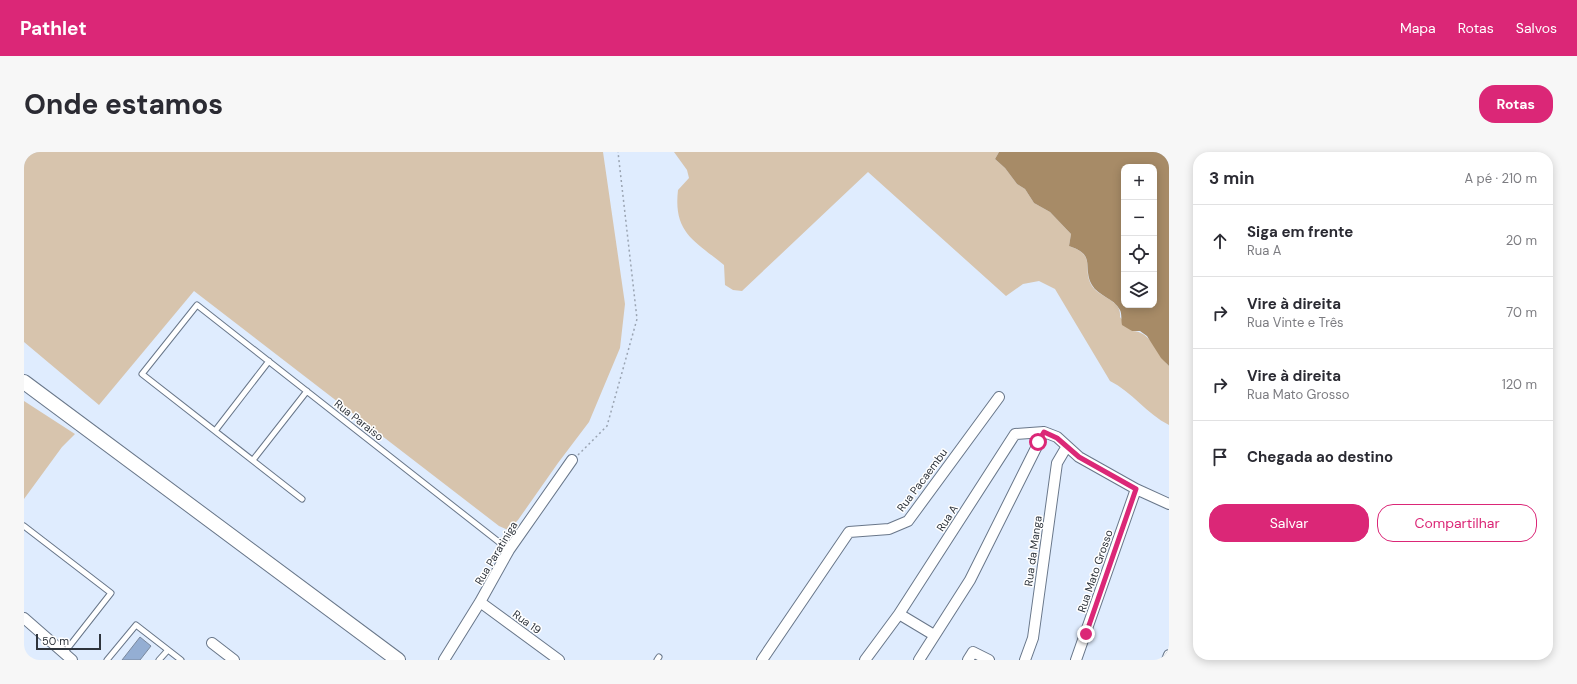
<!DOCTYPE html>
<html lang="pt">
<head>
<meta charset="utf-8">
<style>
	:root { --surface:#fff; --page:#f7f7f7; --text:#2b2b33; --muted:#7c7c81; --line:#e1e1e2; --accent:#db2777 }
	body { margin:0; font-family:"DM Sans",sans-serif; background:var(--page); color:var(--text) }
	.controls { position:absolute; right:12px; top:12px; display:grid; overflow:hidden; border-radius:8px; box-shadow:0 2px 10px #0003 }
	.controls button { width:36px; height:36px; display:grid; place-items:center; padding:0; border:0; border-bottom:1px solid var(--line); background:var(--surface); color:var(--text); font:20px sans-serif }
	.scale { position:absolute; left:12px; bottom:10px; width:65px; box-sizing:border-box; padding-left:4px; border:2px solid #2e343c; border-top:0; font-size:11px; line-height:14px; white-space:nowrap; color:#2e343c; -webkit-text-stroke:3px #fff; paint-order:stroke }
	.stop { position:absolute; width:12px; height:12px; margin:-9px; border:3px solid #db2777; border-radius:50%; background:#fff }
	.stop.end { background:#db2777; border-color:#fff; box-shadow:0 1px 4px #0008 }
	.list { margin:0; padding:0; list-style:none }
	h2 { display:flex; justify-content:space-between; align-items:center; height:52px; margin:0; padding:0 16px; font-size:17px }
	h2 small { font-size:13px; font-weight:400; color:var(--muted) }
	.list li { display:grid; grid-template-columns:26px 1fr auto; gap:12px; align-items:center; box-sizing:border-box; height:72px; padding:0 16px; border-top:1px solid var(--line) }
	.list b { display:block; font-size:15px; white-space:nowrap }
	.list p { margin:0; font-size:13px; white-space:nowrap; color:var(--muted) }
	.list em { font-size:13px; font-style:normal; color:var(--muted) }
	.actions { display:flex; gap:8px; padding:12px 16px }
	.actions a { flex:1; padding:9px 0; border:1px solid var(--accent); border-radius:16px; text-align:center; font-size:14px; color:var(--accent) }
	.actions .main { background:var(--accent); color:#fff }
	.icon { flex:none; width:22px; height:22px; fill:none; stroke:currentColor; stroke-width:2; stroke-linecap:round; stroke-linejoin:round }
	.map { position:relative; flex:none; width:1145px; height:508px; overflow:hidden; border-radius:16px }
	header { display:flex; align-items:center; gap:24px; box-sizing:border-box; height:56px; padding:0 20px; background:var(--accent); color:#fff }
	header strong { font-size:19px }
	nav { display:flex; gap:22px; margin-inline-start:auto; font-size:14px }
	.intro { display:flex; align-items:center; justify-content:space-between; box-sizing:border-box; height:96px; padding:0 24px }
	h1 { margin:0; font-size:28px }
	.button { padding:10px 18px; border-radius:16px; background:var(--accent); color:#fff; font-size:14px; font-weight:700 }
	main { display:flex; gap:24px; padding:0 24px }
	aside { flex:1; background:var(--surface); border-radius:16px; box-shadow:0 2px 10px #0003 }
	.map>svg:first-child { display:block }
	.green { fill:#d7c4ad }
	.water { fill:#a78b67; fill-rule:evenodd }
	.building { fill:#94aed3; stroke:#7a889c }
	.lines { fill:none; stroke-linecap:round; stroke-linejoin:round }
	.lane-casing { stroke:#69778a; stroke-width:7 }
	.street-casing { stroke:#69778a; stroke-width:12 }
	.secondary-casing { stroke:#69778a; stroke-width:16 }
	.path { stroke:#9aa4b2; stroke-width:1.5; stroke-dasharray:2 3; stroke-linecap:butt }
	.lane { stroke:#fff; stroke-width:5 }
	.street { stroke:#fff; stroke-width:10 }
	.secondary { stroke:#fff; stroke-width:14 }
	.route { stroke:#db2777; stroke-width:5 }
	.labels { text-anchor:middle; stroke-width:3; stroke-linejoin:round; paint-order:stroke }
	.street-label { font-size:11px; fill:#2e343c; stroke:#fff }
</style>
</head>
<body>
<header>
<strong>Pathlet</strong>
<nav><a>Mapa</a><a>Rotas</a><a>Salvos</a></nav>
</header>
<div class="intro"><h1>Onde estamos</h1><a class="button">Rotas</a></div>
<main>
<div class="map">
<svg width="1145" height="508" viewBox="0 0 1145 508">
	<rect width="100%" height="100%" fill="#dfecfe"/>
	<path class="green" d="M0,0H579L601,152L596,196L565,270L534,311L494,368L484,378L475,374L170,139L75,253L0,190Z
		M650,0H975L971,7L981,16L993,32L1001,37L1010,51L1026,60L1047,82L1045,94C1074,104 1057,116 1068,134C1076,146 1098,148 1096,165L1108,179C1127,179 1133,202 1145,214V273C1123,262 1108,240 1086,229L1031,137L1015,129L999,132L982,144L844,20L718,139L709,138L701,133L700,113C671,89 649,81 654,38L665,26L663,18Z
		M0,249L51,282L38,295L0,347Z"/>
	<path class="water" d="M975,0H1145V214L1137,206L1123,184L1116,179H1108L1098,173C1097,168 1098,162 1096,158C1090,146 1074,144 1068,133C1058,115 1073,103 1045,94L1047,82L1026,60L1010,51L1001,37L993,32L981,16L971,7ZM1100,15H1130V153H1100Z"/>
	<path class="building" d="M116,485L127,494L116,508H98Z"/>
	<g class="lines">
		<g class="lane-casing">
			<path id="lane" d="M191,279L245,209
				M229,308L283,239
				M278,347L118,222L173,153L485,398
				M0,374L87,441L40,501
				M83,508L112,473L157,508
				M135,508L144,498
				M633,508L635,505"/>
		</g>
		<g class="street-casing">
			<path id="street" d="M456,450L535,508
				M875,462L910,483
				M0,466L48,508
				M188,491L210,508
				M420,508L456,450L485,398L548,308
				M738,508L825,380L865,377L884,369L975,245
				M841,508L875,462L991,282L1020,280L1033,285L1055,305L1112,337L1145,352
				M895,508L946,428L1020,280
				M944,508L949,500L965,508
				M1001,508L1009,486L1033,311L1043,294
				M1052,508L1112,337
				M1143,508L1145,503"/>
		</g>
		<g class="secondary-casing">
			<path id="secondary" d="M0,230L374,508"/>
		</g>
		<path class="path" d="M554,303L583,274L613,167L594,0"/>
		<use href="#lane" class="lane"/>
		<use href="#street" class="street"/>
		<use href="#secondary" class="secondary"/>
	</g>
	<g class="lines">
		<path class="route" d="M1014,290L1020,280L1033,286L1055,305L1112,337L1062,482"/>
	</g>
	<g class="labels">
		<g class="street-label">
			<text transform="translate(335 268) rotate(38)" y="4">Rua Paraiso</text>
			<text transform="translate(898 328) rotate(-53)" y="4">Rua Pacaembu</text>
			<text transform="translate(923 366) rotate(-57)" y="4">Rua A</text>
			<text transform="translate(1009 399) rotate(-82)" y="4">Rua da Manga</text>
			<text transform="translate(472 401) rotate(-59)" y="4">Rua Paratiniga</text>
			<text transform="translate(1071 419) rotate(-71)" y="4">Rua Mato Grosso</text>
			<text transform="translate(503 470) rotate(36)" y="4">Rua 19</text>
		</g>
	</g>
</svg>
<div class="controls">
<button>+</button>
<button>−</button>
<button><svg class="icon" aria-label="locate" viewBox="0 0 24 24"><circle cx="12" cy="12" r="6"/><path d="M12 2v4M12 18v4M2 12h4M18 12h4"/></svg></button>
<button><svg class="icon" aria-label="layers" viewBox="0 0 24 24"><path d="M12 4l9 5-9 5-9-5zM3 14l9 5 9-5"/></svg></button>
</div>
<div class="scale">50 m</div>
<div class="stop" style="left:1014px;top:290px"></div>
<div class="stop end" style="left:1062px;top:482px"></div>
</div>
<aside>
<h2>3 min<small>A pé · 210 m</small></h2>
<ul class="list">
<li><svg class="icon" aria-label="ahead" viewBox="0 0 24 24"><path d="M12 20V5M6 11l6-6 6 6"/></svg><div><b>Siga em frente</b><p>Rua A</p></div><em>20 m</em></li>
<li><svg class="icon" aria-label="right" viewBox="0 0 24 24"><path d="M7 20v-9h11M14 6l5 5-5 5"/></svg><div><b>Vire à direita</b><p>Rua Vinte e Três</p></div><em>70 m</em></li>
<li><svg class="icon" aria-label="right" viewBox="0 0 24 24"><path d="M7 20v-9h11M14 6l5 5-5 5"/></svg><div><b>Vire à direita</b><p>Rua Mato Grosso</p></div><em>120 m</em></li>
<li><svg class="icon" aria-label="arrive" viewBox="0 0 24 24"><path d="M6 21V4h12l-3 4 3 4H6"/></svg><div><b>Chegada ao destino</b></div></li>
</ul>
<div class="actions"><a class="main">Salvar</a><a>Compartilhar</a></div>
</aside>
</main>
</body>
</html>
